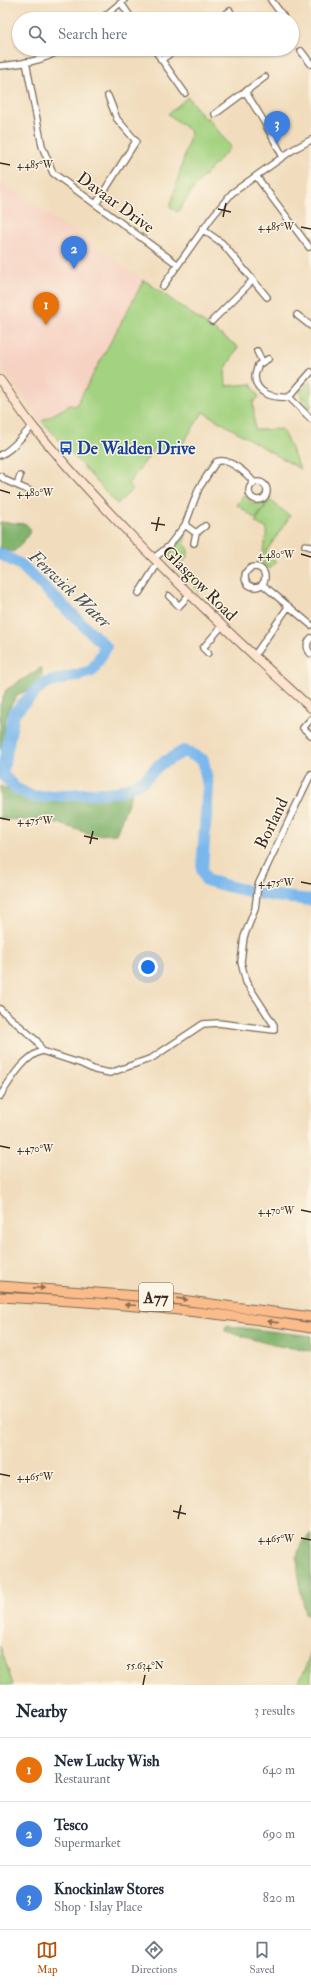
<!DOCTYPE html>
<html lang="en">
<head>
<meta charset="utf-8">
<style>
	:root { --surface:#fff; --page:#f6f6f7; --text:#1f2937; --muted:#747a83; --line:#e0e1e3; --accent:#b45309 }
	body { margin:0; font-family:"IM FELL Double Pica",serif; background:var(--page); color:var(--text) }
	.you { position:absolute; left:148px; top:967px; width:14px; height:14px; margin:-10px; border:3px solid #fff; border-radius:50%; background:#1a73e8; box-shadow:0 0 0 6px #1a73e833 }
	.badge { display:grid; place-items:center; width:26px; height:26px; border-radius:50%; background:var(--accent); color:#fff; font-size:13px; font-weight:700 }
	.pin { position:absolute; translate:-50% -33px; filter:drop-shadow(0 1px 2px #0008) }
	.pin::after { content:''; position:absolute; top:21px; width:14px; height:12px; background:inherit; clip-path:polygon(0 0,100% 0,50% 100%) }
	.list { margin:0; padding:0; list-style:none }
	h2 { display:flex; justify-content:space-between; align-items:center; height:52px; margin:0; padding:0 16px; font-size:17px }
	h2 small { font-size:13px; font-weight:400; color:var(--muted) }
	.list li { display:grid; grid-template-columns:26px 1fr auto; gap:12px; align-items:center; box-sizing:border-box; height:64px; padding:0 16px; border-top:1px solid var(--line) }
	.list b { display:block; font-size:15px; white-space:nowrap }
	.list p { margin:0; font-size:13px; white-space:nowrap; color:var(--muted) }
	.list em { font-size:13px; font-style:normal; color:var(--muted) }
	.icon { flex:none; width:22px; height:22px; fill:none; stroke:currentColor; stroke-width:2; stroke-linecap:round; stroke-linejoin:round }
	.map { position:relative; flex:none; width:311px; height:1685px; overflow:hidden }
	.search { position:absolute; background:var(--surface); box-shadow:0 1px 3px #0004; left:12px; right:12px; top:12px; height:44px; display:flex; align-items:center; gap:10px; box-sizing:border-box; padding:0 14px; border-radius:22px; color:var(--muted); font-size:15px }
	.sheet { height:244px; background:var(--surface) }
	nav { display:flex; justify-content:space-around; align-items:center; box-sizing:border-box; height:56px; border-top:1px solid var(--line); background:var(--surface); font-size:11px; color:var(--muted) }
	nav a { display:grid; justify-items:center; gap:2px }
	nav .on { color:var(--accent) }
	.map>svg:first-child { display:block }
	.built { fill:#f6d2c3 }
	.green { fill:#a3d280; stroke:#6f7e4f }
	.forest { fill:#82b46e; stroke:#5e6f46 }
	.lines { fill:none; stroke-linecap:round; stroke-linejoin:round }
	.river { stroke:#7ab7ed; stroke-width:12 }
	.minor-casing { stroke:#7b6956; stroke-width:8 }
	.secondary-casing { stroke:#7b6956; stroke-width:10 }
	.trunk-casing { stroke:#7b6956; stroke-width:11 }
	.minor { stroke:#fff; stroke-width:5.5 }
	.secondary { stroke:#fde4d0; stroke-width:8 }
	.trunk { stroke:#f9bc8a; stroke-width:9 }
	.oneway { fill:#906c4f }
	.ticks { fill:none; stroke:#3b2a1e; stroke-width:1.5 }
	.labels { text-anchor:middle; stroke-width:3; stroke-linejoin:round; paint-order:stroke }
	.shield { fill:#fcf5e5; stroke:#75675a; stroke-width:1 }
	.shield-label { font-size:16px; font-weight:bold; fill:#3b2a1e }
	.street-label { font-size:17px; fill:#3b2a1e; stroke:#fcf5e5 }
	.transit-label { font-size:17px; font-weight:bold; fill:#164399; stroke:#fcf5e5; text-anchor:start }
	.water-label { font-size:18px; font-style:italic; fill:#4e545c; stroke:#fcf5e5 }
	.ticks-label { font-size:10px; text-anchor:middle; fill:#3b2a1e; stroke:#fcf5e5; stroke-width:3; stroke-linejoin:round; paint-order:stroke }
</style>
</head>
<body>
<div class="map">
<svg width="311" height="1685" viewBox="0 0 311 1685">
	<rect width="100%" height="100%" fill="#fcf5e5"/>
	<filter id="ink" filterUnits="userSpaceOnUse"><feTurbulence type="fractalNoise" baseFrequency=".025" numOctaves="2"/><feDisplacementMap in="SourceGraphic" scale="8" xChannelSelector="R" yChannelSelector="G"/><feConvolveMatrix kernelMatrix="1 2 1 2 8 2 1 2 1" color-interpolation-filters="sRGB"/></filter>
	<filter id="wash" filterUnits="userSpaceOnUse"><feTurbulence type="fractalNoise" baseFrequency=".012" numOctaves="4" result="noise"/><feDisplacementMap in="SourceGraphic" scale="16" xChannelSelector="R" yChannelSelector="G"/><feGaussianBlur stdDeviation="0.9" result="paint"/><feColorMatrix in="noise" values="0 0 0 0 0 0 0 0 0 0 0 0 0 0 0 0 0 1.4 0 .05"/><feComposite in="paint" operator="in"/></filter>
	<g filter="url(#wash)">
		<rect width="100%" height="100%" fill="#f1ddbd"/>
		<path class="built" d="M0,183L13,190L144,280L75,406L70,405L42,421L9,378L0,363Z"/>
		<path class="green" d="M188,97L204,118H208L231,147L195,186L178,212L170,207L191,132L168,114Z
			M144,280L238,347L225,370L226,386L251,384L259,397L253,402L255,430L282,429L300,469L203,412L176,454L156,447L128,484L133,489L117,504L42,421L70,405L76,406Z
			M311,380V408L303,400L300,393Z
			M245,494C252,507 256,504 267,502L256,519L237,505Z
			M270,500L290,516L266,552L276,561L270,569L263,564C260,552 267,542 267,529L255,522Z
			M186,533L184,543L188,548V555L181,565L202,589L200,592L169,560L170,551Z
			M0,1646L13,1685H0Z
			M311,1650V1685H296L305,1670Z"/>
		<path class="forest" d="M0,522L26,524L31,530L22,544L13,552L0,548Z
			M41,668L42,675L33,689L18,694C4,715 4,720 4,745L0,749V705L6,690Z
			M0,786L28,798L52,802L83,797L113,798L132,792L116,834L93,835L51,821L0,819Z
			M226,1326L311,1336V1351L273,1345L225,1331Z
			M311,1533V1619L305,1613L299,1583L297,1556L300,1546Z"/>
		<g class="lines">
			<path class="river" d="M0,554L21,565L106,647L92,671L43,684L14,713L2,774L15,788L33,797L118,792L143,781L159,765L184,751L203,760L208,786L202,869L206,880C242,891 274,897 311,900"/>
		</g>
	</g>
	<g filter="url(#ink)">
		<g class="lines">
			<g class="minor-casing">
				<path id="minor" d="M271,0L283,16
					M121,3L132,19
					M101,19L124,0
					M219,19L230,11
					M154,49L185,93
					M301,51L311,64
					M161,60L177,49
					M26,62L42,146L53,173L177,264
					M0,66C20,64 45,61 61,49
					M245,91L266,125L283,157
					M215,114L265,77
					M256,176L309,247
					M96,204L136,141L117,119L108,96
					M202,229L222,243L267,297
					M163,286L212,217L232,193L294,149L311,140
					M297,315L311,326
					M212,321L253,280
					M257,351L262,362
					M268,359L258,365C257,369 255,374 255,377C256,395 275,398 289,397
					M311,372L289,397L311,419
					M0,455C13,450 22,435 33,426
					M0,476L7,481L30,491
					M249 491a9 9 0 1 1 18 0a9 9 0 1 1-18 0Z
					M17,485L20,476
					M185,525L196,533L205,526
					M194,543L196,533
					M305,545L311,547
					M154,558L168,547L185,525L199,488L216,462C227,456 248,474 254,483
					M245 577a10 10 0 1 1 20 0a10 10 0 1 1-20 0Z
					M262,584L311,625
					M139,593L158,563
					M169,596L179,606L190,594
					M311,638C306,643 306,649 311,654
					M208,653L203,648L222,626
					M254,656L288,607
					M311,719L303,728L311,735
					M0,1009L37,1041L42,1051
					M42,1051L82,1064L95,1070L110,1073L152,1058L203,1024L218,1023L274,1030V1025L246,982L241,962L244,937L255,909L258,885L311,774
					M0,1096C10,1081 23,1057 42,1051"/>
			</g>
			<g class="secondary-casing">
				<path id="secondary" d="M0,380C12,396 22,414 35,429C119,529 214,620 311,708"/>
			</g>
			<g class="trunk-casing">
				<path id="trunk" d="M0,1286L166,1298L311,1317
					M0,1297C104,1302 208,1310 311,1328"/>
			</g>
			<use href="#minor" class="minor"/>
			<use href="#secondary" class="secondary"/>
			<use href="#trunk" class="trunk"/>
		</g>
		<defs><path id="oneway-solid" d="M-6-.8H1V-3.2L6.5 0L1 3.2V.8H-6Z"/></defs>
		<g class="oneway">
			<use href="#oneway-solid" transform="translate(39 1288) rotate(3)"/>
			<use href="#oneway-solid" transform="translate(182 1299) rotate(7)"/>
			<use href="#oneway-solid" transform="translate(130 1305) rotate(-176)"/>
			<use href="#oneway-solid" transform="translate(273 1322) rotate(-172)"/>
		</g>
	</g>
	<path class="ticks" d="M0,163L10,165M218,209L231,212M223,217L226,203M301,227L311,229M0,490L10,493M151,523L165,525M156,531L159,517M301,554L311,557M0,818L10,820M84,836L98,839M90,844L93,831M301,882L311,884M0,1146L10,1148M301,1210L311,1212M0,1474L10,1476M173,1511L186,1514M178,1519L181,1505M301,1538L311,1540M143,1685L145,1675"/>
	<defs>
		<g id="bus-bare" transform="scale(1.08)"><path d="M-5-6H5V4H4V6H2V4H-2V6H-4V4H-5ZM-3.5-4V0h7V-4ZM-3.5 1.2v1.5H-2V1.2ZM2 1.2v1.5H3.5V1.2Z" fill="#1a4fb4" stroke="#fcf5e5" stroke-width="2.5" paint-order="stroke"/></g>
	</defs>
	<g fill-rule="evenodd">
		<use href="#bus-bare" x="66" y="448"/>
	</g>
	<g class="labels">
		<rect class="shield" x="139" y="1283" width="34" height="28" rx="3"/>
		<g class="shield-label">
			<text x="156" y="1303">A77</text>
		</g>
		<g class="street-label">
			<text transform="translate(116 202) rotate(36)" y="6">Davaar Drive</text>
			<text transform="translate(200 583) rotate(45)" y="6">Glasgow Road</text>
			<text transform="translate(271 823) rotate(-64)" y="6">Borland</text>
		</g>
		<g class="transit-label">
			<text x="77" y="454">De Walden Drive</text>
		</g>
		<g class="water-label">
			<text transform="translate(70 589) rotate(43)" y="6">Fenwick Water</text>
		</g>
	</g>
	<g class="ticks-label">
		<text x="35" y="168">4.485°W</text>
		<text x="276" y="230">4.485°W</text>
		<text x="35" y="496">4.480°W</text>
		<text x="276" y="558">4.480°W</text>
		<text x="35" y="824">4.475°W</text>
		<text x="276" y="886">4.475°W</text>
		<text x="35" y="1152">4.470°W</text>
		<text x="276" y="1214">4.470°W</text>
		<text x="35" y="1480">4.465°W</text>
		<text x="276" y="1542">4.465°W</text>
		<text x="145" y="1669">55.634°N</text>
	</g>
</svg>
<div class="you"></div>
<div class="pin badge" style="left:46px;top:325px;background:#e8710a">1</div>
<div class="pin badge" style="left:74px;top:269px;background:#3f7fe0">2</div>
<div class="pin badge" style="left:277px;top:144px;background:#3f7fe0">3</div>
<div class="search"><svg class="icon" aria-label="search" viewBox="0 0 24 24"><circle cx="10" cy="10" r="6"/><path d="M15 15l6 6"/></svg>Search here</div>
</div>
<section class="sheet">
<h2>Nearby<small>3 results</small></h2>
<ul class="list">
<li><span class="badge" style="background:#e8710a">1</span><div><b>New Lucky Wish</b><p>Restaurant</p></div><em>640 m</em></li>
<li><span class="badge" style="background:#3f7fe0">2</span><div><b>Tesco</b><p>Supermarket</p></div><em>690 m</em></li>
<li><span class="badge" style="background:#3f7fe0">3</span><div><b>Knockinlaw Stores</b><p>Shop · Islay Place</p></div><em>820 m</em></li>
</ul>
</section>
<nav>
<a class="on"><svg class="icon" aria-label="map" viewBox="0 0 24 24"><path d="M3 6l6-2 6 2 6-2v14l-6 2-6-2-6 2zM9 4v14M15 6v14"/></svg>Map</a>
<a><svg class="icon" aria-label="directions" viewBox="0 0 24 24"><path d="M12 3l9 9-9 9-9-9zM9 14v-3h6M13 9l2 2-2 2"/></svg>Directions</a>
<a><svg class="icon" aria-label="saved" viewBox="0 0 24 24"><path d="M7 4h10v16l-5-4-5 4z"/></svg>Saved</a>
</nav>
</body>
</html>
